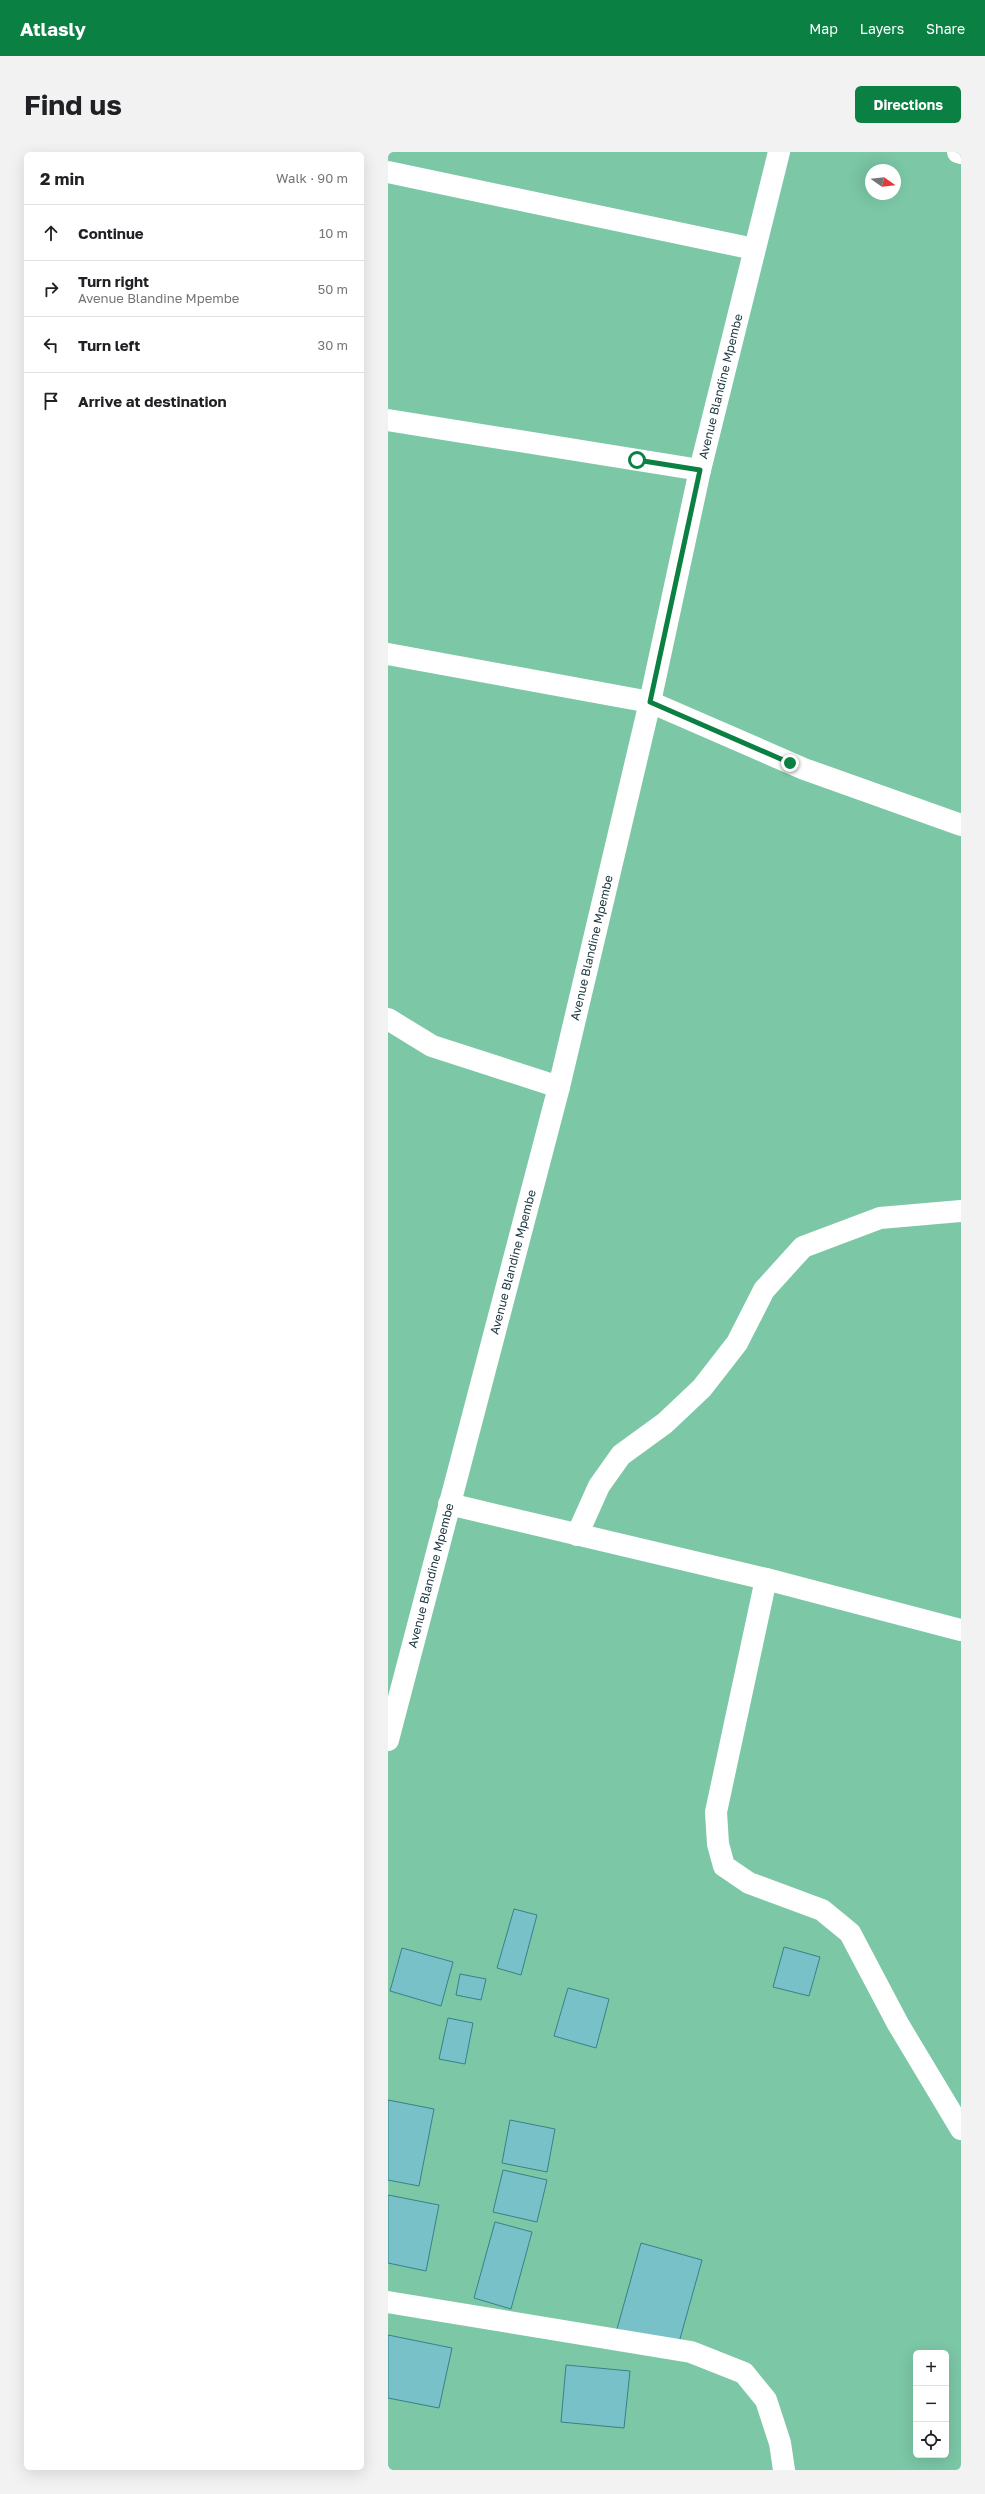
<!DOCTYPE html>
<html lang="en">
<head>
<meta charset="utf-8">
<style>
	:root { --surface:#fff; --page:#f2f2f2; --text:#202124; --muted:#757577; --line:#e0e0e0; --accent:#0b8043 }
	body { margin:0; font-family:"Golos Text",sans-serif; background:var(--page); color:var(--text) }
	.controls { position:absolute; right:12px; bottom:12px; display:grid; overflow:hidden; border-radius:6px; box-shadow:0 4px 16px #0002 }
	.controls button { width:36px; height:36px; display:grid; place-items:center; padding:0; border:0; border-bottom:1px solid var(--line); background:var(--surface); color:var(--text); font:20px sans-serif }
	.compass { position:absolute; left:477px; top:12px; width:36px; height:36px; border-radius:50%; background:var(--surface); box-shadow:0 4px 16px #0002; rotate:104deg }
	.stop { position:absolute; width:12px; height:12px; margin:-9px; border:3px solid #0b8043; border-radius:50%; background:#fff }
	.stop.end { background:#0b8043; border-color:#fff; box-shadow:0 1px 4px #0008 }
	.list { margin:0; padding:0; list-style:none }
	h2 { display:flex; justify-content:space-between; align-items:center; height:52px; margin:0; padding:0 16px; font-size:17px }
	h2 small { font-size:13px; font-weight:400; color:var(--muted) }
	.list li { display:grid; grid-template-columns:26px 1fr auto; gap:12px; align-items:center; box-sizing:border-box; height:56px; padding:0 16px; border-top:1px solid var(--line) }
	.list b { display:block; font-size:15px; white-space:nowrap }
	.list p { margin:0; font-size:13px; white-space:nowrap; color:var(--muted) }
	.list em { font-size:13px; font-style:normal; color:var(--muted) }
	.icon { flex:none; width:22px; height:22px; fill:none; stroke:currentColor; stroke-width:2; stroke-linecap:round; stroke-linejoin:round }
	.map { position:relative; flex:none; width:573px; height:2318px; overflow:hidden; border-radius:6px }
	header { display:flex; align-items:center; gap:24px; box-sizing:border-box; height:56px; padding:0 20px; background:var(--accent); color:#fff }
	header strong { font-size:19px }
	nav { display:flex; gap:22px; margin-inline-start:auto; font-size:14px }
	.intro { display:flex; align-items:center; justify-content:space-between; box-sizing:border-box; height:96px; padding:0 24px }
	h1 { margin:0; font-size:28px }
	.button { padding:10px 18px; border-radius:6px; background:var(--accent); color:#fff; font-size:14px; font-weight:700 }
	main { display:flex; gap:24px; padding:0 24px }
	aside { flex:1; background:var(--surface); border-radius:6px; box-shadow:0 4px 16px #0002 }
	.map>svg:first-child { display:block }
	.green { fill:#7bc7a6; fill-rule:evenodd }
	.building { fill:#78c1c9; stroke:#378188 }
	.lines { fill:none; stroke-linecap:round; stroke-linejoin:round }
	.minor { stroke:#fff; stroke-width:22 }
	.route { stroke:#0b8043; stroke-width:5 }
	.labels { text-anchor:middle; stroke-width:3.5; stroke-linejoin:round; paint-order:stroke }
	.street-label { font-size:12px; fill:#203a44; stroke:#d3f2ff }
</style>
</head>
<body>
<header>
<strong>Atlasly</strong>
<nav><a>Map</a><a>Layers</a><a>Share</a></nav>
</header>
<div class="intro"><h1>Find us</h1><a class="button">Directions</a></div>
<main>
<aside>
<h2>2 min<small>Walk · 90 m</small></h2>
<ul class="list">
<li><svg class="icon" aria-label="ahead" viewBox="0 0 24 24"><path d="M12 20V5M6 11l6-6 6 6"/></svg><div><b>Continue</b></div><em>10 m</em></li>
<li><svg class="icon" aria-label="right" viewBox="0 0 24 24"><path d="M7 20v-9h11M14 6l5 5-5 5"/></svg><div><b>Turn right</b><p>Avenue Blandine Mpembe</p></div><em>50 m</em></li>
<li><svg class="icon" aria-label="left" viewBox="0 0 24 24"><path d="M17 20v-9H6M10 6l-5 5 5 5"/></svg><div><b>Turn left</b></div><em>30 m</em></li>
<li><svg class="icon" aria-label="arrive" viewBox="0 0 24 24"><path d="M6 21V4h12l-3 4 3 4H6"/></svg><div><b>Arrive at destination</b></div></li>
</ul>
</aside>
<div class="map">
<svg width="573" height="2318" viewBox="0 0 573 2318">
	<rect width="100%" height="100%" fill="#97d7f0"/>
	<path class="green" d="M0,0H573V2318H0ZM483,18H507V42H483ZM528,2201H558V2303H528Z"/>
	<path class="building" d="M126,1757L149,1763L133,1823L109,1816Z
		M396,1795L432,1805L421,1844L385,1835Z
		M14,1796L65,1810L53,1854L2,1839Z
		M72,1822L98,1827L93,1848L68,1843Z
		M180,1836L221,1847L208,1896L166,1884Z
		M60,1866L85,1871L77,1912L51,1907Z
		M0,1948L46,1957L31,2034L0,2028Z
		M122,1968L167,1977L159,2020L114,2011Z
		M115,2018L159,2028L149,2070L105,2060Z
		M0,2043L51,2053L38,2119L0,2111Z
		M107,2070L144,2080L123,2157L86,2146Z
		M253,2091L314,2108L290,2194L229,2177Z
		M0,2183L64,2196L51,2256L0,2246Z
		M178,2213L242,2219L236,2276L173,2270Z"/>
	<g class="lines">
		<g class="minor">
			<path d="M570,0L573,1"/>
			<path d="M0,20L366,97"/>
			<path d="M0,268L312,318"/>
			<path d="M0,502L262,550L416,617L573,673"/>
			<path d="M0,867L44,894L171,935"/>
			<path d="M61,1352L378,1427L573,1478"/>
			<path d="M189,1383L211,1334L233,1303L277,1271L314,1236L349,1191L376,1138L415,1095L492,1066L573,1059"/>
			<path d="M378,1427L328,1660L330,1692L336,1714L361,1731L434,1758L462,1781L510,1872L573,1977"/>
			<path id="s1" d="M0,1588L171,935L262,550L312,318L391,0"/>
			<path d="M0,2150L303,2200L356,2221L378,2248L392,2291L396,2318"/>
		</g>
	</g>
	<g class="lines">
		<path class="route" d="M249,308L312,318L262,550L402,611"/>
	</g>
	<g class="labels">
		<g class="street-label">
			<text dy="4" stroke="none"><textPath href="#s1" startOffset="1394">Avenue Blandine Mpembe</textPath></text>
			<text dy="4" stroke="none"><textPath href="#s1" startOffset="818">Avenue Blandine Mpembe</textPath></text>
			<text dy="4" stroke="none"><textPath href="#s1" startOffset="494">Avenue Blandine Mpembe</textPath></text>
			<text dy="4" stroke="none"><textPath href="#s1" startOffset="170">Avenue Blandine Mpembe</textPath></text>
		</g>
	</g>
</svg>
<div class="controls">
<button>+</button>
<button>−</button>
<button><svg class="icon" aria-label="locate" viewBox="0 0 24 24"><circle cx="12" cy="12" r="6"/><path d="M12 2v4M12 18v4M2 12h4M18 12h4"/></svg></button>
</div>
<svg class="compass" viewBox="-18 -18 36 36"><path d="M0-13l5 13h-10z" fill="#e53935"/><path d="M0 13l5-13h-10z" fill="#757577"/></svg>
<div class="stop" style="left:249px;top:308px"></div>
<div class="stop end" style="left:402px;top:611px"></div>
</div>
</main>
</body>
</html>
